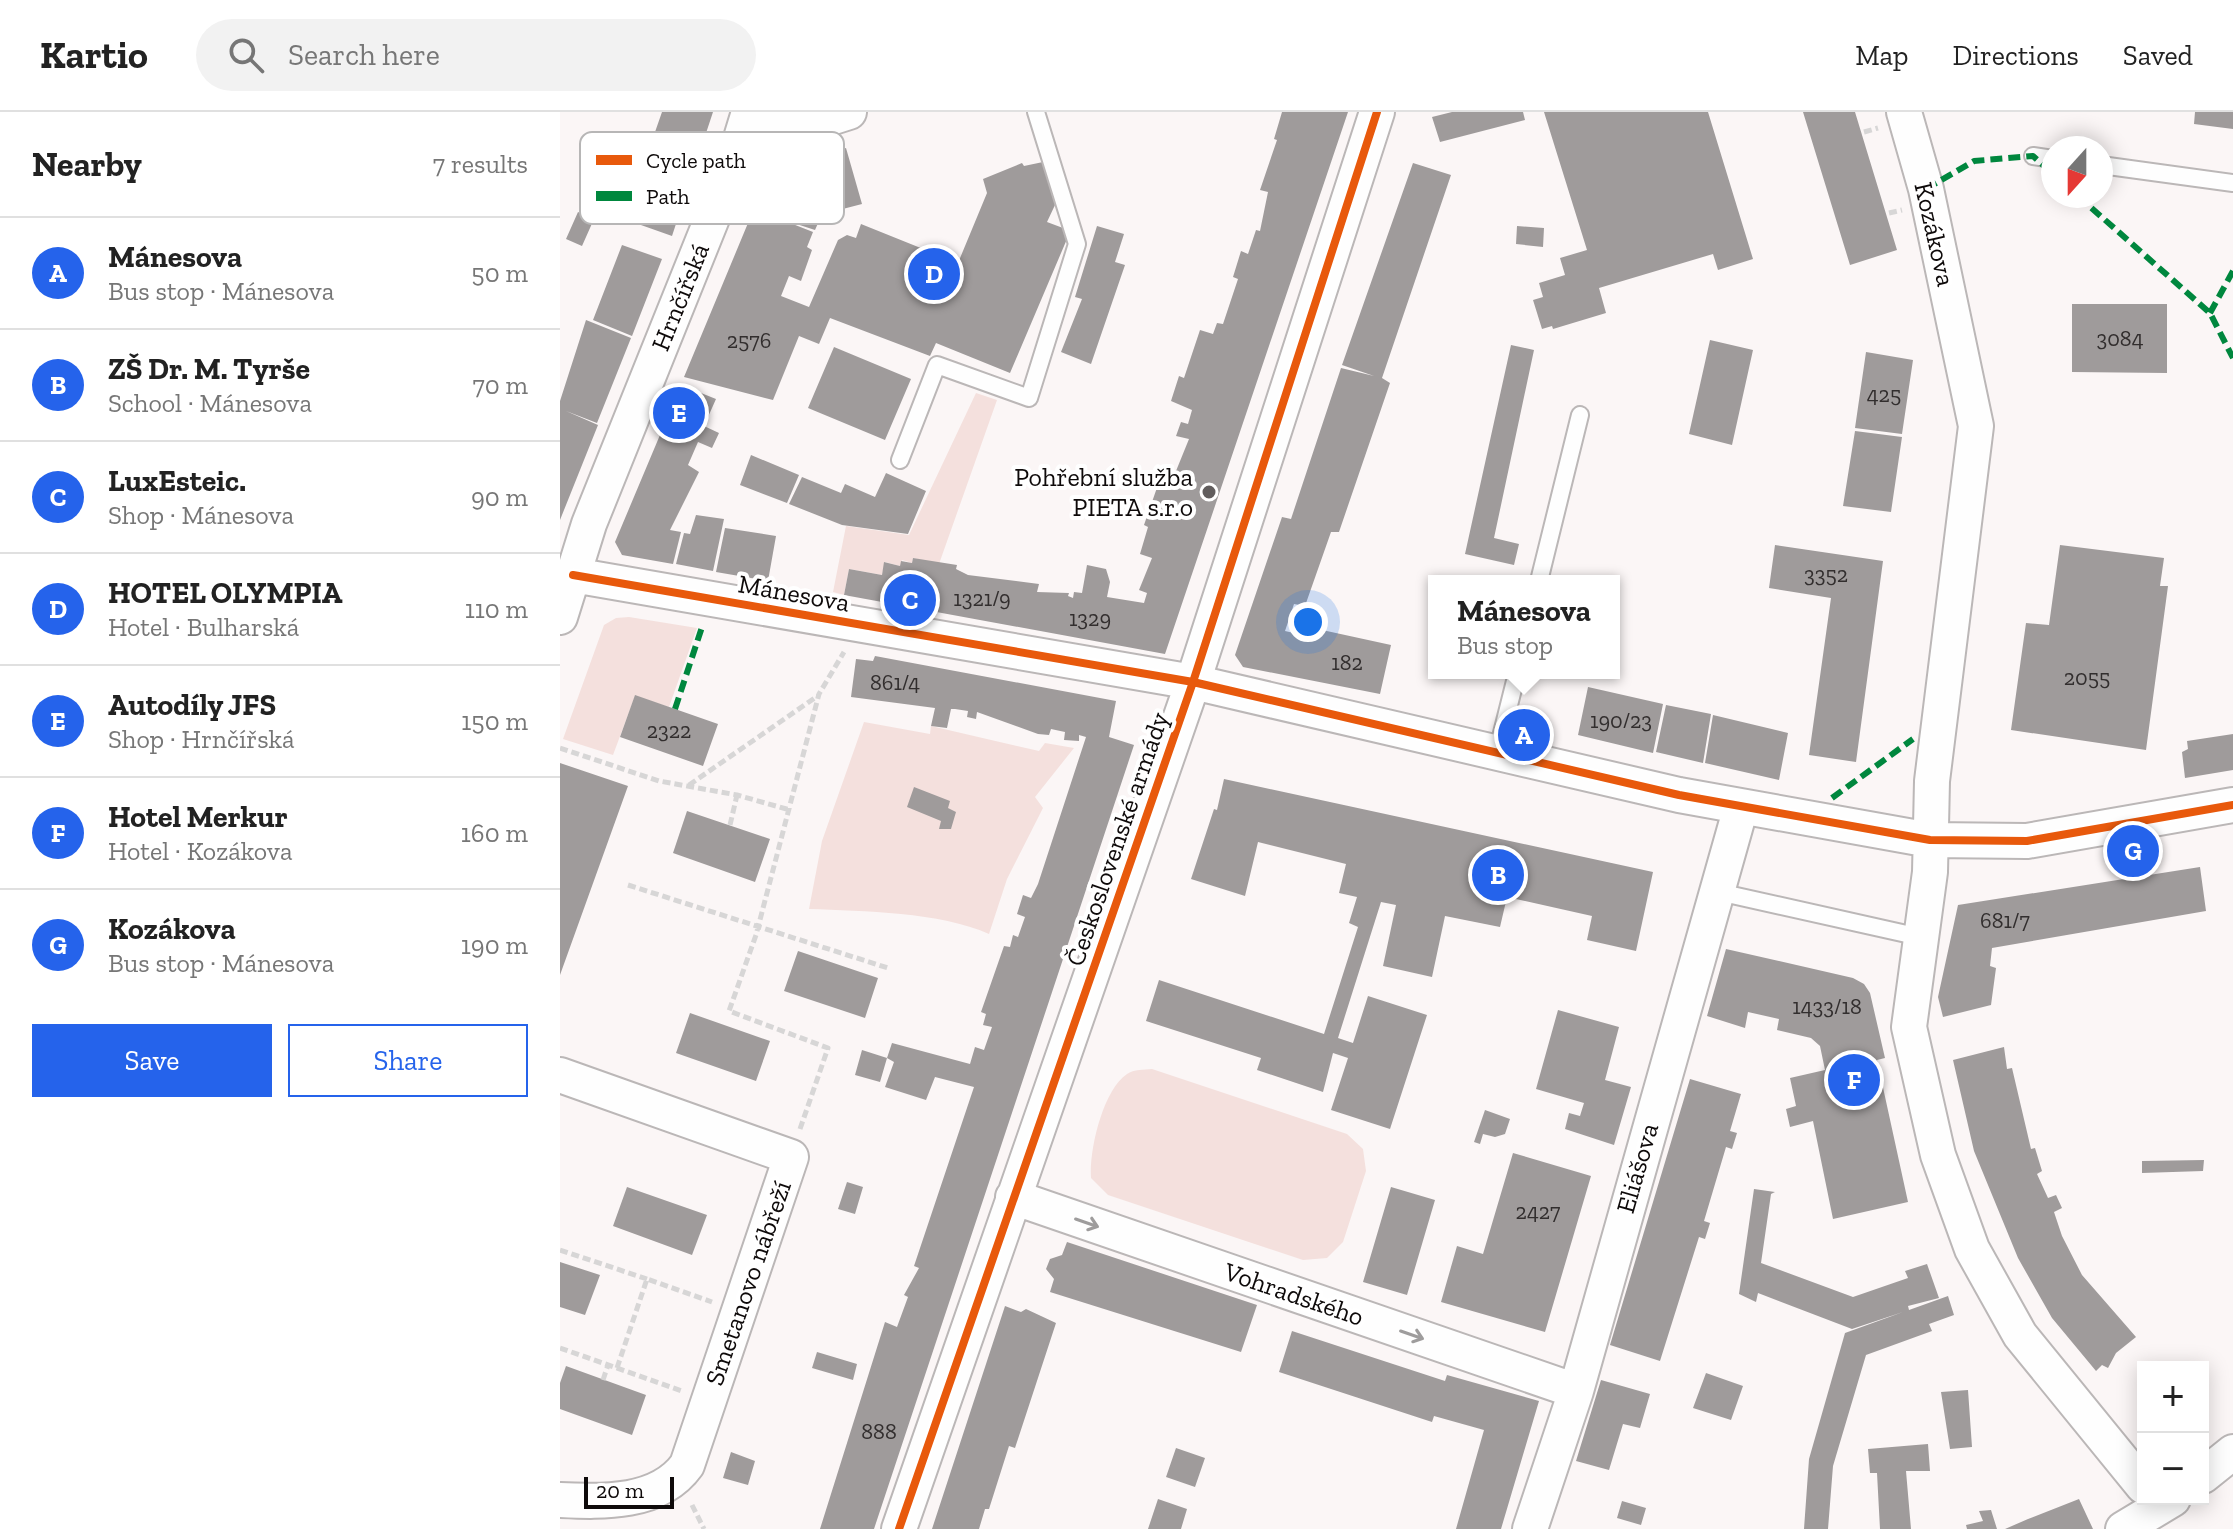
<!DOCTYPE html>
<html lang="en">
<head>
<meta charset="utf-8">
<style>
	:root { --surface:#fff; --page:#f2f2f2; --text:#222; --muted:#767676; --line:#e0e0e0; --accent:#2563eb }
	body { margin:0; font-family:"Zilla Slab",serif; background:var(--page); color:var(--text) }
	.controls { position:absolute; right:24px; bottom:24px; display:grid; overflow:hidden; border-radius:0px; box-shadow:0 4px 20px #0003 }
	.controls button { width:72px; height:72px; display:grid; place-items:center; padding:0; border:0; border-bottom:2px solid var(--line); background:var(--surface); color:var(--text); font:40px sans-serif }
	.compass { position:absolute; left:1481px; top:24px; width:72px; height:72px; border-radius:50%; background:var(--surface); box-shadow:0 4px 20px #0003; rotate:201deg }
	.scale { position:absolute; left:24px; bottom:20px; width:90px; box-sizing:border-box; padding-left:8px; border:4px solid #0e0a0a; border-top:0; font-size:22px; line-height:28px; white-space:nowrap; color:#0e0a0a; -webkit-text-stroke:6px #fff; paint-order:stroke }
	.you { position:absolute; left:748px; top:510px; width:28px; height:28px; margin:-20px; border:6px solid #fff; border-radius:50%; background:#1a73e8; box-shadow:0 0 0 12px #1a73e833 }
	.badge { display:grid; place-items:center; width:52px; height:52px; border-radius:50%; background:var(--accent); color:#fff; font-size:26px; font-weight:700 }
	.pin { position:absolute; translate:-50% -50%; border:4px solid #fff; box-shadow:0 2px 8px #0006 }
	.popup { position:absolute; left:868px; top:463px; width:192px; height:104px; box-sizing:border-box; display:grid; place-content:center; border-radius:0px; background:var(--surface); filter:drop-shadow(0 2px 6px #0005); font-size:26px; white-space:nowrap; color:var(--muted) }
	.popup b { font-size:30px; color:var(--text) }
	.popup::after { content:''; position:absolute; left:50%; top:100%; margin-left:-16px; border:16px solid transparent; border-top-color:var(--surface) }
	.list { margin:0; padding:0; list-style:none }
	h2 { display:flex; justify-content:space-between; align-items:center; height:104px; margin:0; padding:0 32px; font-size:34px }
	h2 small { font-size:26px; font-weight:400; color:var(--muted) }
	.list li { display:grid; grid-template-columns:52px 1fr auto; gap:24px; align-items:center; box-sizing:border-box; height:112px; padding:0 32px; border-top:2px solid var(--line) }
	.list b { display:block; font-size:30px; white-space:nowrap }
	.list p { margin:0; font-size:26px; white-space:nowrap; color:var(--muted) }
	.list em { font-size:26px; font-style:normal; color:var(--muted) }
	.actions { display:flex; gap:16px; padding:24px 32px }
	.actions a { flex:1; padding:18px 0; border:2px solid var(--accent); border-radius:0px; text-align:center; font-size:28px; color:var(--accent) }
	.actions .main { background:var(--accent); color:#fff }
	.icon { flex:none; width:44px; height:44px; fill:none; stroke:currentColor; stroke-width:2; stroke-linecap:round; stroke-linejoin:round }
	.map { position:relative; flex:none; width:1673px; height:1417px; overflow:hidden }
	header { display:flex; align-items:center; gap:48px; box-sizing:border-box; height:112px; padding:0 40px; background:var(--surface); border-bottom:2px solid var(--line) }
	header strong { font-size:38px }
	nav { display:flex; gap:44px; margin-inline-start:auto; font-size:28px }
	.search { width:560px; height:72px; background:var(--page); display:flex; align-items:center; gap:20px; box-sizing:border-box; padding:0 28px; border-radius:44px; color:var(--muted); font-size:30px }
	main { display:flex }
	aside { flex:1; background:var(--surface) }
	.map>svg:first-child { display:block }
	.green { fill:#f4e0dd }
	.building { fill:#9f9b9b }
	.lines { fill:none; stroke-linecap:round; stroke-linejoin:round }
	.lane-casing { stroke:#bbb7b7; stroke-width:20 }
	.street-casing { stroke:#bbb7b7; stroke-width:38 }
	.path { stroke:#d7d6d6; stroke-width:5; stroke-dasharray:8 4; stroke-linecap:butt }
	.lane { stroke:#fefefe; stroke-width:16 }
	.street { stroke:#fefefe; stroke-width:34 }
	.quiet { stroke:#00873e; stroke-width:6; stroke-dasharray:12 6; stroke-linecap:butt }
	.cycleway-casing { stroke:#fff; stroke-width:13 }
	.cycleway { stroke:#e8590c; stroke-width:8 }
	.oneway { stroke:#9e9c9c }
	.poi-dot { fill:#615d5d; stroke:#fff; stroke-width:3 }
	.labels { text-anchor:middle; stroke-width:8; stroke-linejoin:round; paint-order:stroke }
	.number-label { font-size:22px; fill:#322e2e }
	.street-label { font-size:26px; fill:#0e0a0a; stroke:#fff }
	.poi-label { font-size:26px; fill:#0e0a0a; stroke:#fff; text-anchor:end }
	.key { fill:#fff; stroke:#b7b6b6; stroke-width:2 }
	.key-label { font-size:22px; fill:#0e0a0a }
</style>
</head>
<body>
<header>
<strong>Kartio</strong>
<div class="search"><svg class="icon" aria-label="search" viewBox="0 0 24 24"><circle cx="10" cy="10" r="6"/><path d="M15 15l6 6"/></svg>Search here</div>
<nav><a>Map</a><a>Directions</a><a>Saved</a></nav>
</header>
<main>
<aside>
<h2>Nearby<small>7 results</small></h2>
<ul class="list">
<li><span class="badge">A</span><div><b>Mánesova</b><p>Bus stop · Mánesova</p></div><em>50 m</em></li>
<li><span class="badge">B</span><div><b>ZŠ Dr. M. Tyrše</b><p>School · Mánesova</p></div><em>70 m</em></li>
<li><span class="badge">C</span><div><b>LuxEsteic.</b><p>Shop · Mánesova</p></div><em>90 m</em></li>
<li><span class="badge">D</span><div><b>HOTEL OLYMPIA</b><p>Hotel · Bulharská</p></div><em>110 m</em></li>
<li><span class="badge">E</span><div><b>Autodíly JFS</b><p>Shop · Hrnčířská</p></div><em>150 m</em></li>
<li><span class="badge">F</span><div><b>Hotel Merkur</b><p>Hotel · Kozákova</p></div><em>160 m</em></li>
<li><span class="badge">G</span><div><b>Kozákova</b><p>Bus stop · Mánesova</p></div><em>190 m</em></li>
</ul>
<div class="actions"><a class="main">Save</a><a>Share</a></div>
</aside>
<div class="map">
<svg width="1673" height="1417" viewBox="0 0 1673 1417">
	<rect width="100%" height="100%" fill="#fbf6f6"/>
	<path class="green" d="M416,281L437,288L379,452L353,446L352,451L342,448L340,454L325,450L322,463L289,457L284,483L273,480L286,414L349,423Z
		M69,505L137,516L109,595L75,584L53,643L3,627L44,513L56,506Z
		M304,610L370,622L371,614L479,639L485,631L514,636L475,685L483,696L447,767L429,822C380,800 303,799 249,797L262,729Z
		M592,957L787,1022L803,1037L806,1059L783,1130L767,1146L743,1148L548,1083L531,1066C529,1038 543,978 567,962C574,957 584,958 592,957Z"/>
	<path class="building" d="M102,0H153L112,124L64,107L67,100L51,94L57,77L73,83Z
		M722,0H788L605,542L284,483L289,457L322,463L324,450L340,454L341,449L352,451L353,446L397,453L396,457L408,463L479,472L477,480L509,481L508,484L513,486L514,480L522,481L527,453L546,457L550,470L547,485L584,491L587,481L579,478L592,446L580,442L588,415L584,413L600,367L607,369L611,357L616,359L629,327L616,324L621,310L628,312L632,298L611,289L619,264L624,266L640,218L653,222L657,211L663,212L678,167L673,165L681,139L688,142L696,118L700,119L708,80L700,78L717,28L714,27Z
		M892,0H963L965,8L880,30L872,5Z
		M984,0H1148L1193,147L1158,158L1153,142L1039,176L1046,201L993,217L992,214L982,217L973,188L983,185L979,171L1005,163L1000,146L1027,138Z
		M1243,0H1295L1337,138L1290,153Z
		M1635,0H1673V17L1634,12Z
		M286,36L302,92L275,99L278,108L259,109L255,118L215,105L253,120L247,135L252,138L241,169L229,164L221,184L249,195L278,128L287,123L296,126L301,112L398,151L427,81L423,67L462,51L464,54L483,50L495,93L487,110L503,116L507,127L450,261L376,231L370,244L270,206L259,232L239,224L213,288L124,265L208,63L217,55Z
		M853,51L891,63L822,266L830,271L779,420H771L745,494L734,492L725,519L751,525L753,516L831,533L820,582L683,555L675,543L722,405L731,407L781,256L814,264L782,253Z
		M18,100L34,107L22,134L6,127Z
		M537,114L564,122L555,150L565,153L531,252L501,240L522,187L515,185Z
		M957,114L984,116L983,135L956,132Z
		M62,133L102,147L72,224L33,208Z
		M1512,192H1607V261L1512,260Z
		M26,208L71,226L37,311L6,299L38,313L0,408V289Z
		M1150,228L1193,238L1172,333L1129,322Z
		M951,233L974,238L934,426L959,432L954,453L905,442Z
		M274,235L351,267L325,328L248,296Z
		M1306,240L1353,248L1342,322L1295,316Z
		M121,273L156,287L144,314L159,321L152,336L138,330L128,353L139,360L110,418L121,420L113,452L62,443L55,430Z
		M1295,319L1342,325L1331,400L1283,394Z
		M191,343L239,363L227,391L180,373Z
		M326,361L366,379L348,422L282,413L229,392L242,365L281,381L285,372L315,385Z
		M136,403L164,407L153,459L116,452L124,421L130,422Z
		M165,416L216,424L208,469L156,460Z
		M1215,433L1323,449L1296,650L1249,643L1271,486L1209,476Z
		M1500,433L1604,446L1600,474H1608L1586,638L1451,618L1466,511L1489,513Z
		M315,544L556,589L549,625L574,633L314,1417H260L325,1210L337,1215L348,1185L344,1183L359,1156L354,1154L414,975L375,965L366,988L325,975L334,950L327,946L332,931L410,952L415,935L424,938L432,915L423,913L426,902L421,900L444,834L450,835L453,823L458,825L465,805L457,802L463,783L471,786L478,772L526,625L519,623V629L504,628L505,620L491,617L489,623L478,622L417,600L416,607L407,605L408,599L395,597H391L387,616L371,614L375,596L291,585L296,547L313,549Z
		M1028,575L1103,592L1093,641L1018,623Z
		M75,583L158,612L143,654L60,625Z
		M1106,593L1151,602L1143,651L1096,640Z
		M1153,603L1228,621L1219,668L1145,651Z
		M1673,622V658L1625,666L1622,640L1628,637L1627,629Z
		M0,651L68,674L0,863Z
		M664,667L1093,760L1076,839L1027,828L1032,804L947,785L940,815L885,804L872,865L823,854L836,793L821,790L778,926L793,931L808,884L867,903L830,1017L771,998L788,946L773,941L763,980L697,958L701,946L586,909L599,868L764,922L798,815L789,811L797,785L779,781L786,752L698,730L685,784L631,767L654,697L657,698Z
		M354,675L390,689L388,696L396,700L391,717H379L381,709L347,695Z
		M127,699L210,727L195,770L113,741Z
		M1640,755L1646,799L1432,836L1430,854L1436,856L1431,893L1383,905L1378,885L1398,793Z
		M1166,837L1293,866L1304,872L1310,881L1325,946L1317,948L1348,1090L1273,1107L1253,1009L1230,1015L1226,997L1236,994L1230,966L1265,958L1260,934L1251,926L1217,918L1219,907L1188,900L1185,916L1147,904Z
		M238,839L318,866L305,906L224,879Z
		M998,898L1059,915L1045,968L1071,975L1054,1033L1005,1017L1009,1001L1020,1004L1024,991L976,977Z
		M130,901L210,929L196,969L116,941Z
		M1444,935L1447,957L1452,956L1471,1037L1475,1036L1482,1059L1477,1062L1488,1086L1496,1083L1502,1096L1494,1100L1502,1124L1522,1163L1576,1225L1556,1241L1548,1256L1542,1253L1536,1259L1492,1206L1458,1146L1414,1039L1393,948Z
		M302,938L327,946L320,970L295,963Z
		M1130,967L1181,982L1170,1019L1177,1021L1172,1037L1166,1035L1144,1109L1150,1111L1145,1127L1139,1125L1100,1249L1050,1233Z
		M925,998L950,1007L945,1022L935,1025L923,1022L920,1032L914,1030Z
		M953,1041L1031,1064L985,1220L881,1190L897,1134L923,1142Z
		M1644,1048L1643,1059L1582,1061V1049Z
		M287,1070L303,1075L295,1102L278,1097Z
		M67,1075L147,1103L132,1143L53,1114Z
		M831,1075L875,1088L847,1183L803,1170Z
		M1194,1077L1215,1080L1211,1082L1201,1151L1293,1185L1348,1166L1345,1159L1367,1152L1379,1186L1348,1194L1349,1198L1388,1184L1394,1203L1369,1212L1372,1219L1306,1243L1273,1354L1268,1417H1244L1249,1347L1285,1221L1343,1200L1292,1217L1198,1181L1196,1190L1179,1182Z
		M507,1130L697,1193L681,1240L490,1180L494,1167L486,1157L490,1147L502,1143Z
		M0,1150L40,1163L25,1203L0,1195Z
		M445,1194L461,1200L466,1197L496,1211L455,1336L449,1334L429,1397H425L419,1417H372Z
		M732,1219L885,1269L887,1263L979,1289L941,1417H896L924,1318L874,1304L872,1310L719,1260Z
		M257,1240L297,1252L293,1268L252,1256Z
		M6,1254L86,1283L72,1323L0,1297V1271Z
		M1146,1261L1183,1274L1171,1308L1133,1296Z
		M1041,1268L1090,1282L1080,1316L1063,1312L1049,1358L1016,1349Z
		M1408,1278L1412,1335L1390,1337L1381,1280Z
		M1368,1332L1370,1359H1346L1351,1417H1320L1317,1361H1310L1308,1337Z
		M616,1336L645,1346L635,1375L606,1365Z
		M171,1340L195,1349L188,1373L163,1366Z
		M598,1387L627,1397L621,1417H588Z
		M1519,1387L1533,1417H1445L1468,1407Z
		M1062,1389L1086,1396L1081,1413L1057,1406Z
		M1431,1398L1437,1417H1407L1406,1413L1423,1409L1419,1399Z"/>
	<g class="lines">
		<g class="lane-casing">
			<path id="lane" d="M1473,44L1493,47
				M1541,53L1673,71
				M340,348L377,253L469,286L517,132L476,0
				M979,469L1020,303
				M937,641L957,561
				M1154,779L1360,825"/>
		</g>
		<g class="street-casing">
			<path id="street" d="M1344,0L1366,77L1416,314L1372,669L1370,760L1349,915L1378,1043L1412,1137L1460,1223L1583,1374
				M186,14L239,16L289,0
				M13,463L633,570L1119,683L1370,728L1467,729L1673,693
				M0,505L29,412L171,59L189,0
				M0,963L231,1045L127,1353C99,1392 43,1390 0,1388
				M453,1085L1016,1279
				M1643,1364L1673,1340
				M339,1417L633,570L817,0
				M970,1417L1016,1279L1181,695
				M1563,1417L1613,1387"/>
		</g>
		<path class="path" d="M1304,20L1318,16
			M1329,101L1342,98
			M0,636L99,669L177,683L230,698
			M129,673L259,583
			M170,713L177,683
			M68,773L328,856
			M240,1017L268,936L169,899L196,823L259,582L284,540
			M0,1138L87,1167
			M0,1236L122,1279
			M57,1256L87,1167L152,1190
			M43,1268L48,1253
			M132,1393L144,1417"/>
		<use href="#lane" class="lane"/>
		<use href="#street" class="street"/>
		<path class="quiet" d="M1366,77L1414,49L1473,44L1493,62
			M1518,84L1650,201L1673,246
			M1650,201L1673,159
			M115,597L143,512
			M1272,686L1353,627"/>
		<g class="cycleway-casing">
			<path id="cycleway" d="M13,463L633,570L1119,683L1370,728L1467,729L1673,693
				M339,1417L633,570L817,0"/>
		</g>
		<use href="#cycleway" class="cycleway"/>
	</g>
	<defs><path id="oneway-shaft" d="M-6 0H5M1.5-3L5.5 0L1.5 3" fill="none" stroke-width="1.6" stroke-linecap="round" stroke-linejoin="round" transform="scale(2)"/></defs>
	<g class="oneway">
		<use href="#oneway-shaft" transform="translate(527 1111) rotate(19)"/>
		<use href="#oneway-shaft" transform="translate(852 1223) rotate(19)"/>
	</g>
	<circle class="poi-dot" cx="649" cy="380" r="8"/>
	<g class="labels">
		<g class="number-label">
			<text x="1560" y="234">3084</text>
			<text x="189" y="236">2576</text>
			<text x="1324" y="290">425</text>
			<text x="1266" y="470">3352</text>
			<text x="422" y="494">1321/9</text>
			<text x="530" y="514">1329</text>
			<text x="787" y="558">182</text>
			<text x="1527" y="573">2055</text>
			<text x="335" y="578">861/4</text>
			<text x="1061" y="616">190/23</text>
			<text x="109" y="626">2322</text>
			<text x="1445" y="816">681/7</text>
			<text x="1267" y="902">1433/18</text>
			<text x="978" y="1107">2427</text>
			<text x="319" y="1327">888</text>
		</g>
		<g class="street-label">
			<text transform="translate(1375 122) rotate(77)" y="9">Kozákova</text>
			<text transform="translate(120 185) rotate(-68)" y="9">Hrnčířská</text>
			<text transform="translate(234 481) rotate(10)" y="9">Mánesova</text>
			<text transform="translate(557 727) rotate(-71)" y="9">Československé armády</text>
			<text transform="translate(1077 1056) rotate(-74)" y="9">Eliášova</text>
			<text transform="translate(188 1171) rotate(-71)" y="9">Smetanovo nábřeží</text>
			<text transform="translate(734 1182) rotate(19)" y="9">Vohradského</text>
		</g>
		<g class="poi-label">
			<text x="633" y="374">Pohřební služba<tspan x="633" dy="30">PIETA s.r.o</tspan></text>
		</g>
	</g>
	<rect x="20" y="20" width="264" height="92" rx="12" class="key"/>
	<rect x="36" y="43" width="36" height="10" fill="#e8590c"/>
	<rect x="36" y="79" width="36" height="10" fill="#00873e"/>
	<g class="key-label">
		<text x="86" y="56">Cycle path</text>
		<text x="86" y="92">Path</text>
	</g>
</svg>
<div class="controls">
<button>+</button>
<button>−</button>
</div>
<svg class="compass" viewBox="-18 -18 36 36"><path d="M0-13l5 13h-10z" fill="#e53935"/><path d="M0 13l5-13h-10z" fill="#767676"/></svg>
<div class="scale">20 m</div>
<div class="you"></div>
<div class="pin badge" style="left:964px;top:623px">A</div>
<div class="popup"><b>Mánesova</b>Bus stop</div>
<div class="pin badge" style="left:938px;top:763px">B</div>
<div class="pin badge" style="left:350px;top:488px">C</div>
<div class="pin badge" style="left:374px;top:162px">D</div>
<div class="pin badge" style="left:119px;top:301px">E</div>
<div class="pin badge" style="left:1294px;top:968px">F</div>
<div class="pin badge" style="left:1573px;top:739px">G</div>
</div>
</main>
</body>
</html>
